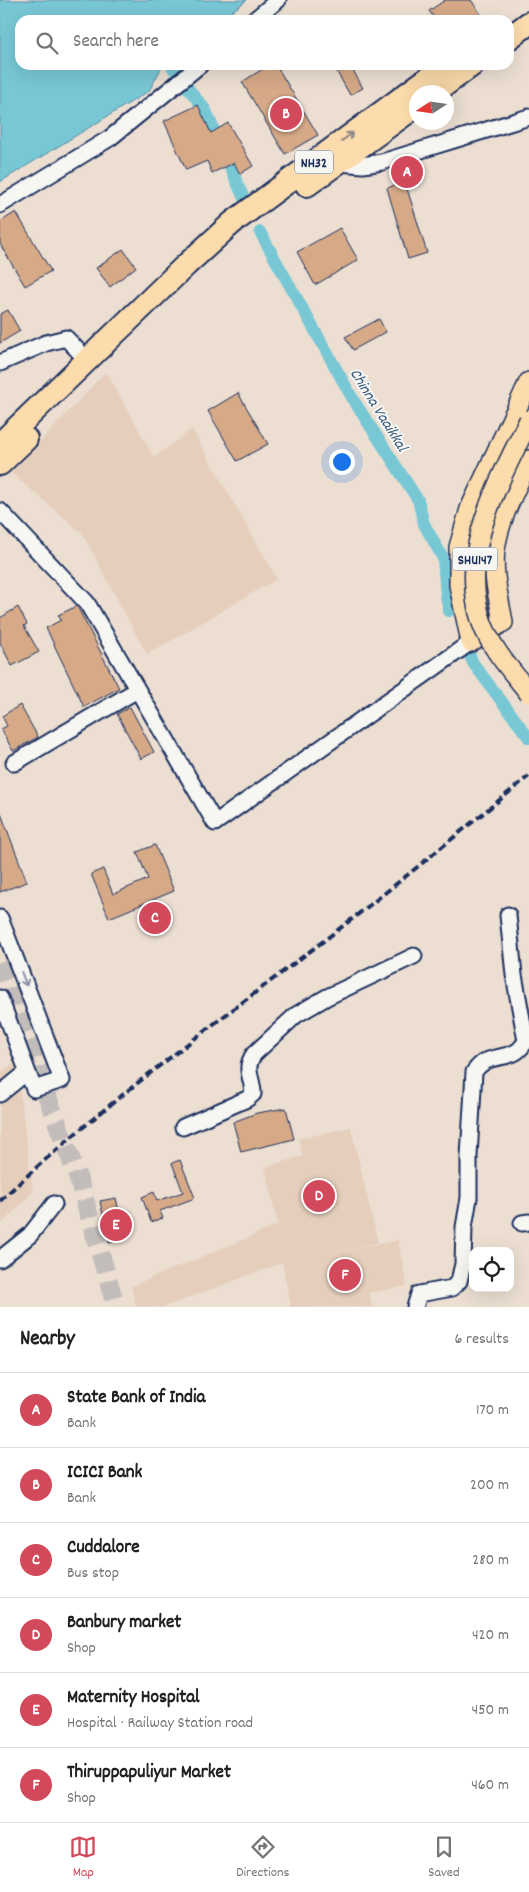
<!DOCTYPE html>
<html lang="en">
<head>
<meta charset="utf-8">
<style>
	:root { --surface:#fff; --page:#f6f6f6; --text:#222; --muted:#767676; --line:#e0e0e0; --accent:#d1495b }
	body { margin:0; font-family:Dekko,sans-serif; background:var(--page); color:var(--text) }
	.controls { position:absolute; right:15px; bottom:15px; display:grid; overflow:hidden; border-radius:10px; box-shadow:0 5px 20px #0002 }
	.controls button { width:45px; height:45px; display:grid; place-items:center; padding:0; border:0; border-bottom:1px solid var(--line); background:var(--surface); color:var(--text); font:25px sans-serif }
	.compass { position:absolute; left:409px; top:85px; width:45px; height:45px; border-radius:50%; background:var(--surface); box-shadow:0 5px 20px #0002; rotate:258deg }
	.you { position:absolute; left:341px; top:461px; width:18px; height:18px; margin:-12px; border:4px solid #fff; border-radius:50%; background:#1a73e8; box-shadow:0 0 0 8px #1a73e833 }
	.badge { display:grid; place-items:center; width:32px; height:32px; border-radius:50%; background:var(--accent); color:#fff; font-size:16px; font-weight:700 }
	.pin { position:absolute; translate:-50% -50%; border:2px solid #fff; box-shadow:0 1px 5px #0006 }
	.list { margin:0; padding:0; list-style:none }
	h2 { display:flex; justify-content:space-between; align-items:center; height:65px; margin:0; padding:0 20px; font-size:21px }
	h2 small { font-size:16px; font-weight:400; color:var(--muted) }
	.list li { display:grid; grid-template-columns:32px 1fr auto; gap:15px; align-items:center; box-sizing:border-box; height:75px; padding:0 20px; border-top:1px solid var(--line) }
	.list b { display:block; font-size:19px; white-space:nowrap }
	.list p { margin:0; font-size:16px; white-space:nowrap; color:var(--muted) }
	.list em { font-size:16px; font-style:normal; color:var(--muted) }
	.icon { flex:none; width:28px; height:28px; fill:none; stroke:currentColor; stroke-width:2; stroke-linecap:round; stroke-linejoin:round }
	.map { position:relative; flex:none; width:529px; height:1307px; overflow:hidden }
	.search { position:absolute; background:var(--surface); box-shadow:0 5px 20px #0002; left:15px; right:15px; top:15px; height:55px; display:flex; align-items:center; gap:12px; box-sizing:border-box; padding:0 18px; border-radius:15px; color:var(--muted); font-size:19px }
	.sheet { height:515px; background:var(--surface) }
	nav { display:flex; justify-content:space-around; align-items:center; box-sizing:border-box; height:70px; border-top:1px solid var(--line); background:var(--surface); font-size:14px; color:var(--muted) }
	nav a { display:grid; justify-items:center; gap:2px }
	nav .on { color:var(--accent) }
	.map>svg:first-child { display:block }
	.built { fill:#e5cfbc }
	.water { fill:#78c7d5; stroke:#538aa5 }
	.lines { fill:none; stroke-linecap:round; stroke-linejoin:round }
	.canal { stroke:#78c7d5; stroke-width:12 }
	.building { fill:#d6a987; stroke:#1b2f5e }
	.major-tunnel { stroke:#c2bcbb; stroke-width:19; stroke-dasharray:19 9; stroke-linecap:butt }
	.minor-casing { stroke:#1b2f5e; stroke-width:19 }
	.major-casing { stroke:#1b2f5e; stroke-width:22 }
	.highway-casing { stroke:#1b2f5e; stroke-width:26 }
	.minor { stroke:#f6f6f2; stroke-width:15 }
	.major { stroke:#fcdcac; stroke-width:19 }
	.highway { stroke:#fcdcac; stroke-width:22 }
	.rail { stroke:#1b2f5e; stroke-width:4; stroke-dasharray:8 4; stroke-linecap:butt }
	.major-bridge-casing { stroke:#1b2f5e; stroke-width:22; stroke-linecap:butt }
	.major-bridge { stroke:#fcdcac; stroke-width:19 }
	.oneway { stroke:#8c8685 }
	.oneway2 { stroke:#8892a8 }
	.labels { text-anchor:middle; stroke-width:4; stroke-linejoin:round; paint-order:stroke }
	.shield { fill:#f6f6f2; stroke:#5d6b8a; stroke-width:1 }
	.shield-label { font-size:14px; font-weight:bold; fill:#1b2f5e }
	.water-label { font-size:16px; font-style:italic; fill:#32557c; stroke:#f6f6f2 }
</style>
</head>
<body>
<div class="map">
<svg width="529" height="1307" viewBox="0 0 529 1307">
	<rect width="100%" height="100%" fill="#ecdfd2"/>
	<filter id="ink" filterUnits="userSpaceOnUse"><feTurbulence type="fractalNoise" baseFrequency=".02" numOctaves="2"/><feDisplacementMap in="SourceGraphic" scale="10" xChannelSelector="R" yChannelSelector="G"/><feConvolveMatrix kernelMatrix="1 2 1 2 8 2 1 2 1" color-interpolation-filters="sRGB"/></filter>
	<g filter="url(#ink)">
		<path class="built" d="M106,371L154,457L192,429L277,579L147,655L82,533L11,473Z
			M16,1061L33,1192L0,1226V1074Z
			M351,1127L378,1243L323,1255L398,1240L407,1286L369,1293L372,1307H291L282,1263L164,1307H136L131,1286L278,1225L265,1167L303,1156L298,1139Z"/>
		<path class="water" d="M0,0H247L220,20H20V65H163L149,91L0,182Z"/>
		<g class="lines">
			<path class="canal" d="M171,65L178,75
				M187,87L205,109L246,203
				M260,232L354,401L418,500L424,524L443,558L446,596L449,611
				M470,656L473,663L529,738"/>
		</g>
		<path class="building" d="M445,0H471L485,20H436L429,11Z
			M269,65H276L318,135L285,154L242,82Z
			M333,65H350L363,88L350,95Z
			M198,105L211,133L228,123L253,166L240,174L234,163L212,173L207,161L186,170L164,121Z
			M405,182L427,253L408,259L387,188Z
			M16,212L51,271L25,286L0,244V222Z
			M340,228L358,260L315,285L297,252Z
			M123,249L136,267L110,287L96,268Z
			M8,310L20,331L0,343V314Z
			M379,319L386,332L353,350L345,337Z
			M238,393L268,444L237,461L208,411Z
			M77,606L119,688L84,707L46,628L61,620L58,615Z
			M18,607L27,624L24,626L39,652L12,666L0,643V618Z
			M20,705L38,737L13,751L1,729L7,726L2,716Z
			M130,707L154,752L141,759L117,714Z
			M0,811L27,882L0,892Z
			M155,845L174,891L109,918L91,874L103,869L113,894L148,879L137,852Z
			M286,1108L294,1139L241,1152L233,1122L257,1113Z
			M180,1160L195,1198L160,1211L163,1218L151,1222L142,1197L154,1192L157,1201L183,1192L172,1163Z
			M116,1198L125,1239L109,1243L100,1201Z"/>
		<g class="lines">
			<path class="major-tunnel" d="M0,962L40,1077L79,1181L116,1307"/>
			<g class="minor-casing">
				<path id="minor" d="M254,20L278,0
					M339,163L363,165L382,162L529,117
					M0,205L110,138L200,65
					M0,363L46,343L66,338L87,360
					M0,511L87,603L215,823L471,642
					M14,763L137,690
					M508,915L514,975L526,1041
					M0,918L62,1080L34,1089L0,998
					M0,1094L27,1072
					M183,1127L247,1099L253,1094C253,1077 243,1070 254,1054L296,1015L327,997L414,956
					M522,1223L529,1222
					M0,1259L30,1235L54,1204
					M415,1307L419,1294L452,1288L459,1281L463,1264L464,1227L469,1198V1156L474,1072C486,1055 497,1060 514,1053C521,1050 524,1043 529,1038"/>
			</g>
			<g class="major-casing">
				<path id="major" d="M529,382L470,509L459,547V585L471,642L503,622C499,599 492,574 495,550C499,519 516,488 529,460"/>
			</g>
			<g class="highway-casing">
				<path id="highway" d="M509,38L529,23
					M435,92L472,65
					M307,185L416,106
					M0,444L186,265L232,223L446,65
					M0,464L26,439"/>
			</g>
			<use href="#minor" class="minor"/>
			<use href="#major" class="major"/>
			<use href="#highway" class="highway"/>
			<path class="rail" d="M0,1201C95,1111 201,1034 305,955C381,898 455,836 529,776"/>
			<g class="major-bridge-casing">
				<path id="major-bridge" d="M529,420C499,483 457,552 482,623C492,650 512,671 529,693"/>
			</g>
			<use href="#major-bridge" class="major-bridge"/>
		</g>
		<defs><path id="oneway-shaft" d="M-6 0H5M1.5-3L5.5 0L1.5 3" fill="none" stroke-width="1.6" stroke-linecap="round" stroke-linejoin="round" transform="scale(1.25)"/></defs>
		<use class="oneway" href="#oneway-shaft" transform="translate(347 137) rotate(-37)"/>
		<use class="oneway2" href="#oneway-shaft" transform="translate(24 979) rotate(69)"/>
	</g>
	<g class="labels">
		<g class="shield">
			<rect x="295" y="150.5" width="38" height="23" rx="4"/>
			<rect x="452.5" y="547.5" width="45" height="23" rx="4"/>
		</g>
		<g class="shield-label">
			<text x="314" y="167">NH32</text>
			<text x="475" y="564">SHU147</text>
		</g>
		<g class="water-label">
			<text transform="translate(380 409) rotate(58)" y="6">Chinna Vaaikkal</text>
		</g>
	</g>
</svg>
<div class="controls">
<button><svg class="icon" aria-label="locate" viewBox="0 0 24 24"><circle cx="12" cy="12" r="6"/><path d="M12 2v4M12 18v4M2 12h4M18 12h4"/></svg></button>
</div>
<svg class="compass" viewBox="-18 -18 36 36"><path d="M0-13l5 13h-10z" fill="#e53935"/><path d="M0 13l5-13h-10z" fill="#767676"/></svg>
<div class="you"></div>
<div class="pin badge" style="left:407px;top:172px">A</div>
<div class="pin badge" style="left:286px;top:114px">B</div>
<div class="pin badge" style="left:155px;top:918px">C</div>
<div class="pin badge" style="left:319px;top:1196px">D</div>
<div class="pin badge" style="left:116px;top:1225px">E</div>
<div class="pin badge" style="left:345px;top:1275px">F</div>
<div class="search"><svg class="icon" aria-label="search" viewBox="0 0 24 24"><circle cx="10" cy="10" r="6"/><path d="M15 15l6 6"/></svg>Search here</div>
</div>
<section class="sheet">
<h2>Nearby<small>6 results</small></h2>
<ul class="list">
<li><span class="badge">A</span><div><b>State Bank of India</b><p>Bank</p></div><em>170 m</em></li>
<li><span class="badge">B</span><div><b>ICICI Bank</b><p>Bank</p></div><em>200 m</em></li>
<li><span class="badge">C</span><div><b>Cuddalore</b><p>Bus stop</p></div><em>280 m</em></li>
<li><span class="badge">D</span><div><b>Banbury market</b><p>Shop</p></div><em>420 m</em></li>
<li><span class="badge">E</span><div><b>Maternity Hospital</b><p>Hospital · Railway Station road</p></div><em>450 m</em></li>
<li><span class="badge">F</span><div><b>Thiruppapuliyur Market</b><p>Shop</p></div><em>460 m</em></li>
</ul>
</section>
<nav>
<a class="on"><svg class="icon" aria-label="map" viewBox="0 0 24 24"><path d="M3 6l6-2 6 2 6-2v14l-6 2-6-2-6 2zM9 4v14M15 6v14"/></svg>Map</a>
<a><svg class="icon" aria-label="directions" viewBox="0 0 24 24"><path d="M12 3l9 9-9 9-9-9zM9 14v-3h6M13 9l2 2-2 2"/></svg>Directions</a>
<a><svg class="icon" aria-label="saved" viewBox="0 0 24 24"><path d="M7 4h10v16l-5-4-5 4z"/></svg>Saved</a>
</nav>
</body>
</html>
